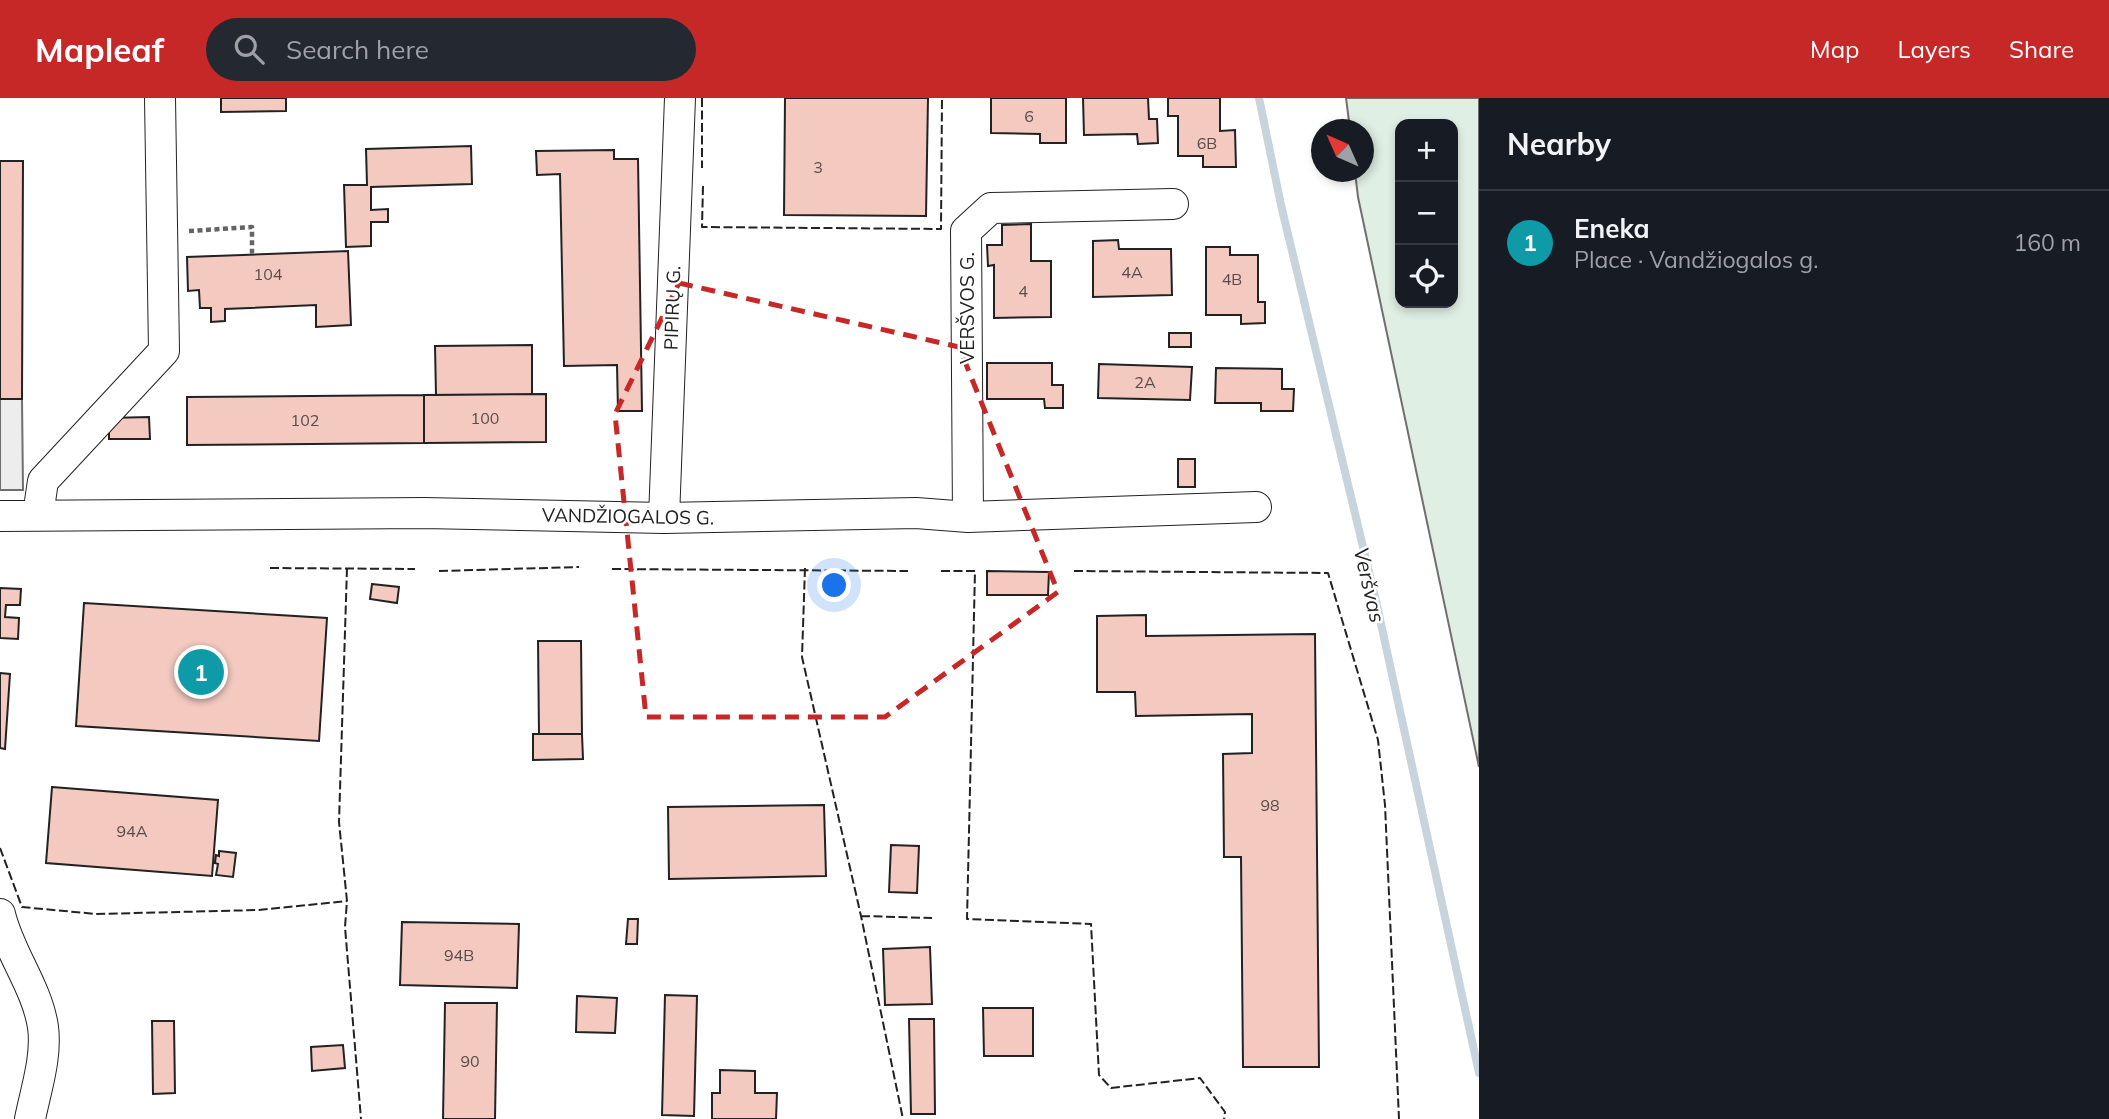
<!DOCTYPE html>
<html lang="en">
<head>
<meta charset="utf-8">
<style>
	:root { --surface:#171b24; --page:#242831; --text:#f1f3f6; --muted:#9ea1a6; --line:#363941; --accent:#c62828 }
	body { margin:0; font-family:Mulish,sans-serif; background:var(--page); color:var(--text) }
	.controls { position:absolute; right:21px; top:21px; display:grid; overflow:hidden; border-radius:14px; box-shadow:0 4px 10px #0003 }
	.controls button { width:63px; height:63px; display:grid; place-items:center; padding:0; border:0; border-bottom:2px solid var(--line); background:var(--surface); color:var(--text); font:35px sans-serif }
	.compass { position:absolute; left:1311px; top:21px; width:63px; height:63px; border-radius:50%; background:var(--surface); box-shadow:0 4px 10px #0003; rotate:315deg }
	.you { position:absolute; left:835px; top:488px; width:24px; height:24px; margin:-18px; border:5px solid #fff; border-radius:50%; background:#1a73e8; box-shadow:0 0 0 10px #1a73e833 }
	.badge { display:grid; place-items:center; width:46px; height:46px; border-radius:50%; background:var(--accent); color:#fff; font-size:23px; font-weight:700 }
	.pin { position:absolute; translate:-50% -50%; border:4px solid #fff; box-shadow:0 2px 7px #0006 }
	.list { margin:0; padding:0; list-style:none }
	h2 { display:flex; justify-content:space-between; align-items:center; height:91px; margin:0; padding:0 28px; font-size:30px }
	h2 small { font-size:23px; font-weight:400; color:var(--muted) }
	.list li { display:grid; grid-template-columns:46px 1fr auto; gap:21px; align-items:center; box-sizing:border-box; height:105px; padding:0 28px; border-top:2px solid var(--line) }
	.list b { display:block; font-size:26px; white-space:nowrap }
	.list p { margin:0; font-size:23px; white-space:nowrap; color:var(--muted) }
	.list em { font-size:23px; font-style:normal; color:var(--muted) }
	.icon { flex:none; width:38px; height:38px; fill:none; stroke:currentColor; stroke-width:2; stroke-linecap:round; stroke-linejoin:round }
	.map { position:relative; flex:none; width:1479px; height:1021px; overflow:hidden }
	header { display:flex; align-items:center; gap:42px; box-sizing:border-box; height:98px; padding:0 35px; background:var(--accent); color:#fff }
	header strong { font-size:33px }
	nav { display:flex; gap:38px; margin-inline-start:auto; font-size:24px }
	.search { width:490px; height:63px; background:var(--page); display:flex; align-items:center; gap:18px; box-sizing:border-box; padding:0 24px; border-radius:38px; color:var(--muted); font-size:26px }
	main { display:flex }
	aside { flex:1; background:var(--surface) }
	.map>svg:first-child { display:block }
	.green { fill:#e0efe3; stroke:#6f6f6f; stroke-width:2; fill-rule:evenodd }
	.parking { fill:#ededed; stroke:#6f6f6f; stroke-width:2 }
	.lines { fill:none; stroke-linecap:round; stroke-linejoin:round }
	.stream { stroke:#c7d3dd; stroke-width:8 }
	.building { fill:#f3c9c0; stroke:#222; stroke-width:2 }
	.minor-casing { stroke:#222; stroke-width:32 }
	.path { stroke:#646464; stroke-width:4.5; stroke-dasharray:5 3.5; stroke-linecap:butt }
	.minor { stroke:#fff; stroke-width:30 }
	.fence { stroke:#222; stroke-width:2; stroke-dasharray:9 3.5; stroke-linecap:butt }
	.marked { fill:none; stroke:#c62828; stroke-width:5; stroke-dasharray:14 9; stroke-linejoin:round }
	.labels { text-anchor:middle; stroke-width:5; stroke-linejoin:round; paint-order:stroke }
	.number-label { font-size:16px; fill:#564c4a }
	.street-label { font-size:19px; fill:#222; stroke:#fff }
	.water-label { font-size:21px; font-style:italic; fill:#222; stroke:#fff }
</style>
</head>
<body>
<header>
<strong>Mapleaf</strong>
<div class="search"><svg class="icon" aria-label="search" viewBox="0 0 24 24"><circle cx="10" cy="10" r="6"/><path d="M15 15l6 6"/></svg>Search here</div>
<nav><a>Map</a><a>Layers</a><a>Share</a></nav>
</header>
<main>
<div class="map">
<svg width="1479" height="1021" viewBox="0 0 1479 1021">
	<rect width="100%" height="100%" fill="#fff"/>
	<path class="green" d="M1346,0H1479V669L1358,99L1355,74H1364V32L1350,31ZM1400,26H1453V205H1400Z"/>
	<path class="parking" d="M0,301H22L23,392H0Z"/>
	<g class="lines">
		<path class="stream" d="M1259,0L1281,107L1376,503L1479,975"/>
	</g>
	<path class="building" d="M221,0H286V13L221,14Z
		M785,0H928L926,118L784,117Z
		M991,0H1066V45H1040V36L991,35Z
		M1083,0H1148L1149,21H1157L1158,45L1138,46L1137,36L1084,37Z
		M1168,0H1220V33L1235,32L1236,69H1203V58H1178V18H1168Z
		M471,48L472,86L371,89V112L388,111V124H371V148L346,149L344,87H367L366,51Z
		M614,52V61H638L642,313H618L617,267L564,268L560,76L537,77L536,53Z
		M0,63H23L22,301H0Z
		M1031,126V163H1051V219L994,220V167L988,168L987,147H1002V127Z
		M1118,142L1119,151H1171L1172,197L1093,199V143Z
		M1206,149H1230V157H1258V204H1265V225L1241,226V217H1206Z
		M348,153L351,227L316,229V207L225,211V223L211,224V210H200L199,192L188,193L187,159Z
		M1169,235H1191V249H1169Z
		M532,247V296L436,297L435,248Z
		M987,265H1052V287H1063V310H1045L1044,301H987Z
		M1099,266L1192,269L1190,302L1098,300Z
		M1216,270L1282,271V291H1294L1293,313H1261V305H1215Z
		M546,296V344L424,345V297Z
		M424,297V345L187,347V299Z
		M149,319L150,341H109V320Z
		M1178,361H1195V389H1178Z
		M987,473L1049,474L1048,497H987Z
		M372,486L399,489L397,505L370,501Z
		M0,490L21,491L20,507H6L5,519L19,520L18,541L0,540Z
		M84,505L327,520L319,643L76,628Z
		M1146,517V538L1315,536L1319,969H1243L1241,759H1224L1223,656L1252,655V616L1136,618L1135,594H1097V518Z
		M538,543H581L582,636H539Z
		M0,575L10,576L5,651L0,650Z
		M533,636H582L583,661L533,662Z
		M52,689L218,702L212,778L46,765Z
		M824,707L826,778L669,781L668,709Z
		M891,747L919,748L917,795L889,794Z
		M219,753L236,755L233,779L216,777L218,766L215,765L216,757L219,758Z
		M628,821H638L637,846H626Z
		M402,824L519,826L517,890L400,887Z
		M930,849L932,906L885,907L883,851Z
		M665,897L697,898L694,1018L662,1017Z
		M577,898L617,900L615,935L576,934Z
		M445,905H497L495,1021H443Z
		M983,910H1033V958H984Z
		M909,921H934L935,1016H911Z
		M152,923H174L175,995L153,996Z
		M343,947L345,970L312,973L311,949Z
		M720,972L755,973V995H777L776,1021H712V995H720Z"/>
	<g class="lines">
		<g class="minor-casing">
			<path id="minor" d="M38,417L43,383L164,253L160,0
				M0,418L424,415L664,420L916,415L968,419L1256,409
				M968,419L966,133L991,110L1173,106
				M664,420L680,0
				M0,816C9,855 37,889 43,929C47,959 36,991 30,1021"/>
		</g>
		<path class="path" d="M189,133L252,129V156"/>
		<use href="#minor" class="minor"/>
		<path class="fence" d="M702,0V70
			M703,88L702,129L941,131L942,0
			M270,470L415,471
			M347,470L339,724L347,803L345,829L361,1021
			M805,470L802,559L861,818L903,1021
			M612,471L908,473
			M439,473L579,469
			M941,473H975L967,821L1091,826L1099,977L1111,990L1200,980L1225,1014L1224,1021
			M1074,473L1328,475L1378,642L1385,707L1399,1021
			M0,750L22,809L96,816L259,812L347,803
			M861,818L932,820"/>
	</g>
	<path class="marked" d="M679,185L959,249L1058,494L885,619H646L615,316Z"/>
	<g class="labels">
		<g class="number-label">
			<text x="1029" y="24">6</text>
			<text x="1207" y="51">6B</text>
			<text x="818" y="75">3</text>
			<text x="1132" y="180">4A</text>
			<text x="268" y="182">104</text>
			<text x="1232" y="187">4B</text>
			<text x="1023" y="199">4</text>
			<text x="1145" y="290">2A</text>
			<text x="485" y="326">100</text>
			<text x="305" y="328">102</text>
			<text x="1270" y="713">98</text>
			<text x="132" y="739">94A</text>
			<text x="459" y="863">94B</text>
			<text x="470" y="969">90</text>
		</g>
		<g class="street-label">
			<text transform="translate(672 210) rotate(-88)" y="7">PIPIRŲ G.</text>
			<text transform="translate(967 210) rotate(-90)" y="7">VERŠVOS G.</text>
			<text transform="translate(628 418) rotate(1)" y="7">VANDŽIOGALOS G.</text>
		</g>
		<g class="water-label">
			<text transform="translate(1369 487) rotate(77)" y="7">Veršvas</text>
		</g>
	</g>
</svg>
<div class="controls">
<button>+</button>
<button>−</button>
<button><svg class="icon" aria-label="locate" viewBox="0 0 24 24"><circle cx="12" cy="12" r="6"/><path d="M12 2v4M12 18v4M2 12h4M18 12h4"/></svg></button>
</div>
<svg class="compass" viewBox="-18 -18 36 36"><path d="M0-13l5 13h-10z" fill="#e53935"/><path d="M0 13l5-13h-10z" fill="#9ea1a6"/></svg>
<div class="you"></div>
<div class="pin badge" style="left:201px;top:574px;background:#0f9aa8">1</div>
</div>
<aside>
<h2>Nearby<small></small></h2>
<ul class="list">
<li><span class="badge" style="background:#0f9aa8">1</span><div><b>Eneka</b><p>Place · Vandžiogalos g.</p></div><em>160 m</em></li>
</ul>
</aside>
</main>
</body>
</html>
